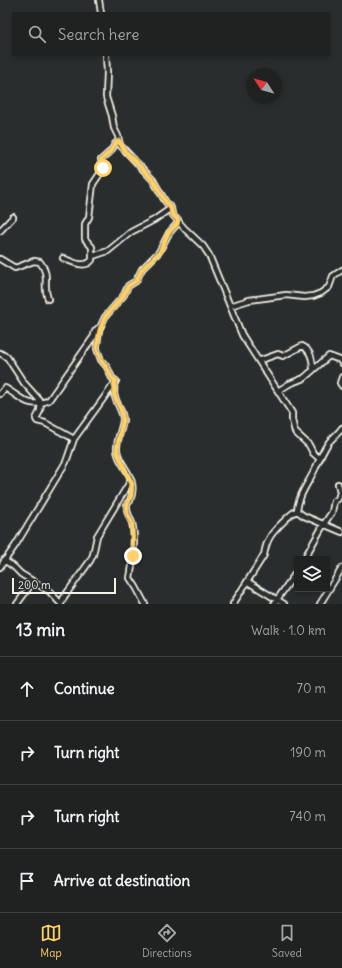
<!DOCTYPE html>
<html lang="en">
<head>
<meta charset="utf-8">
<style>
	:root { --surface:#202222; --page:#2d2f2f; --text:#f1f3f6; --muted:#a2a4a5; --line:#3d3f40; --accent:#ffd166 }
	body { margin:0; font-family:Delius,sans-serif; background:var(--page); color:var(--text) }
	.controls { position:absolute; right:12px; bottom:12px; display:grid; overflow:hidden; border-radius:0px; box-shadow:0 2px 6px #0003 }
	.controls button { width:36px; height:36px; display:grid; place-items:center; padding:0; border:0; border-bottom:1px solid var(--line); background:var(--surface); color:var(--text); font:20px sans-serif }
	.compass { position:absolute; left:246px; top:68px; width:36px; height:36px; border-radius:50%; background:var(--surface); box-shadow:0 2px 6px #0003; rotate:306deg }
	.scale { position:absolute; left:12px; bottom:10px; width:104px; box-sizing:border-box; padding-left:4px; border:2px solid #f4f1e8; border-top:0; font-size:11px; line-height:14px; white-space:nowrap; color:#f4f1e8; -webkit-text-stroke:3px #2a2d2e; paint-order:stroke }
	.stop { position:absolute; width:12px; height:12px; margin:-9px; border:3px solid #ffd166; border-radius:50%; background:#fff }
	.stop.end { background:#ffd166; border-color:#fff; box-shadow:0 1px 4px #0008 }
	.list { margin:0; padding:0; list-style:none }
	h2 { display:flex; justify-content:space-between; align-items:center; height:52px; margin:0; padding:0 16px; font-size:17px }
	h2 small { font-size:13px; font-weight:400; color:var(--muted) }
	.list li { display:grid; grid-template-columns:26px 1fr auto; gap:12px; align-items:center; box-sizing:border-box; height:64px; padding:0 16px; border-top:1px solid var(--line) }
	.list b { display:block; font-size:15px; white-space:nowrap }
	.list em { font-size:13px; font-style:normal; color:var(--muted) }
	.icon { flex:none; width:22px; height:22px; fill:none; stroke:currentColor; stroke-width:2; stroke-linecap:round; stroke-linejoin:round }
	.map { position:relative; flex:none; width:342px; height:604px; overflow:hidden }
	.search { position:absolute; background:var(--surface); box-shadow:0 2px 6px #0003; left:12px; right:12px; top:12px; height:44px; display:flex; align-items:center; gap:10px; box-sizing:border-box; padding:0 14px; border-radius:0px; color:var(--muted); font-size:15px }
	.sheet { height:308px; background:var(--surface) }
	nav { display:flex; justify-content:space-around; align-items:center; box-sizing:border-box; height:56px; border-top:1px solid var(--line); background:var(--surface); font-size:11px; color:var(--muted) }
	nav a { display:grid; justify-items:center; gap:2px }
	nav .on { color:var(--accent) }
	.map>svg:first-child { display:block }
	.lines { fill:none; stroke-linecap:round; stroke-linejoin:round }
	.minor-casing { stroke:#f4f1e8; stroke-width:8 }
	.minor { stroke:#2a2d2e; stroke-width:4.5 }
	.route { stroke:#ffd166; stroke-width:5 }
</style>
</head>
<body>
<div class="map">
<svg width="342" height="604" viewBox="0 0 342 604">
	<rect width="100%" height="100%" fill="#2a2d2e"/>
	<filter id="ink" filterUnits="userSpaceOnUse"><feTurbulence type="fractalNoise" baseFrequency=".025" numOctaves="2"/><feDisplacementMap in="SourceGraphic" scale="8" xChannelSelector="R" yChannelSelector="G"/><feConvolveMatrix kernelMatrix="1 2 1 2 8 2 1 2 1" color-interpolation-filters="sRGB"/></filter>
	<g filter="url(#ink)">
		<g class="lines">
			<g class="minor-casing">
				<path id="minor" d="M99,0L101,13
					M106,55L107,72L106,97L112,116L114,128L118,136L120,145L153,180L165,201L171,208L172,214L185,229L203,246L209,255L242,335L292,413V420L295,432L309,445L313,453L320,459
					M0,231L13,217
					M93,256L108,251L131,232L154,220L171,208
					M63,258C72,262 85,269 92,260V247L85,239V224L89,217L93,184L103,169L101,160L111,151L115,144L119,141
					M0,259L15,268L34,261L40,262C51,276 42,284 48,299
					M230,306L249,300L279,296L286,295L304,297L313,296L321,293L329,287L333,276L342,270
					M0,353L7,357L24,383L41,402L40,411L36,419L37,421L45,423L74,439
					M258,360H261L278,354L283,356L302,346C311,350 313,362 313,370
					M342,377L340,383L342,386
					M116,381L114,385C115,389 113,393 115,397C117,405 123,411 123,420C122,430 116,440 117,450C118,462 130,471 132,483C133,488 132,496 130,501C128,503 127,503 127,506C126,513 130,517 132,523C136,536 133,564 130,578L136,587L145,604
					M116,381L112,378L107,367L101,360L97,349V345L99,330L105,317L124,295L128,286L136,281L142,269L159,252L169,233L177,224L178,220
					M278,391L289,384L304,378L329,356L340,360L342,363
					M0,394L5,388C21,397 29,410 49,400L94,336C94,331 96,329 100,327
					M297,511C298,495 310,481 316,467C320,459 323,450 329,442C333,437 338,434 342,428
					M297,511L304,516L342,532
					M304,559L324,524L332,512L334,501L338,499L340,492L338,484
					M4,560L14,567L21,574L49,591L61,604
					M0,567L15,546L66,462L74,439L114,384
					M248,582L284,604
					M17,604L33,582
					M61,604L64,597L90,561L93,555L97,536L131,480
					M233,604L264,555C267,536 274,531 287,518C291,515 292,512 297,511
					M274,604L297,571
					M320,604L342,568"/>
			</g>
			<use href="#minor" class="minor"/>
		</g>
	</g>
	<g class="lines" filter="url(#ink)">
		<path class="route" d="M103,168L101,160L111,151L115,144L119,141L125,151L153,180L165,201L171,208L172,214L178,220L177,224L168,233L160,252L142,269L136,281L128,286L124,295L105,317L100,330L97,345V349L101,360L107,368L112,378L116,381L114,385L115,389L114,395L121,410L123,420L117,448V452L132,484L131,496L127,505V513L132,523L133,556"/>
	</g>
</svg>
<div class="controls">
<button><svg class="icon" aria-label="layers" viewBox="0 0 24 24"><path d="M12 4l9 5-9 5-9-5zM3 14l9 5 9-5"/></svg></button>
</div>
<svg class="compass" viewBox="-18 -18 36 36"><path d="M0-13l5 13h-10z" fill="#e53935"/><path d="M0 13l5-13h-10z" fill="#a2a4a5"/></svg>
<div class="scale">200 m</div>
<div class="stop" style="left:103px;top:168px"></div>
<div class="stop end" style="left:133px;top:556px"></div>
<div class="search"><svg class="icon" aria-label="search" viewBox="0 0 24 24"><circle cx="10" cy="10" r="6"/><path d="M15 15l6 6"/></svg>Search here</div>
</div>
<section class="sheet">
<h2>13 min<small>Walk · 1.0 km</small></h2>
<ul class="list">
<li><svg class="icon" aria-label="ahead" viewBox="0 0 24 24"><path d="M12 20V5M6 11l6-6 6 6"/></svg><div><b>Continue</b></div><em>70 m</em></li>
<li><svg class="icon" aria-label="right" viewBox="0 0 24 24"><path d="M7 20v-9h11M14 6l5 5-5 5"/></svg><div><b>Turn right</b></div><em>190 m</em></li>
<li><svg class="icon" aria-label="right" viewBox="0 0 24 24"><path d="M7 20v-9h11M14 6l5 5-5 5"/></svg><div><b>Turn right</b></div><em>740 m</em></li>
<li><svg class="icon" aria-label="arrive" viewBox="0 0 24 24"><path d="M6 21V4h12l-3 4 3 4H6"/></svg><div><b>Arrive at destination</b></div></li>
</ul>
</section>
<nav>
<a class="on"><svg class="icon" aria-label="map" viewBox="0 0 24 24"><path d="M3 6l6-2 6 2 6-2v14l-6 2-6-2-6 2zM9 4v14M15 6v14"/></svg>Map</a>
<a><svg class="icon" aria-label="directions" viewBox="0 0 24 24"><path d="M12 3l9 9-9 9-9-9zM9 14v-3h6M13 9l2 2-2 2"/></svg>Directions</a>
<a><svg class="icon" aria-label="saved" viewBox="0 0 24 24"><path d="M7 4h10v16l-5-4-5 4z"/></svg>Saved</a>
</nav>
</body>
</html>
